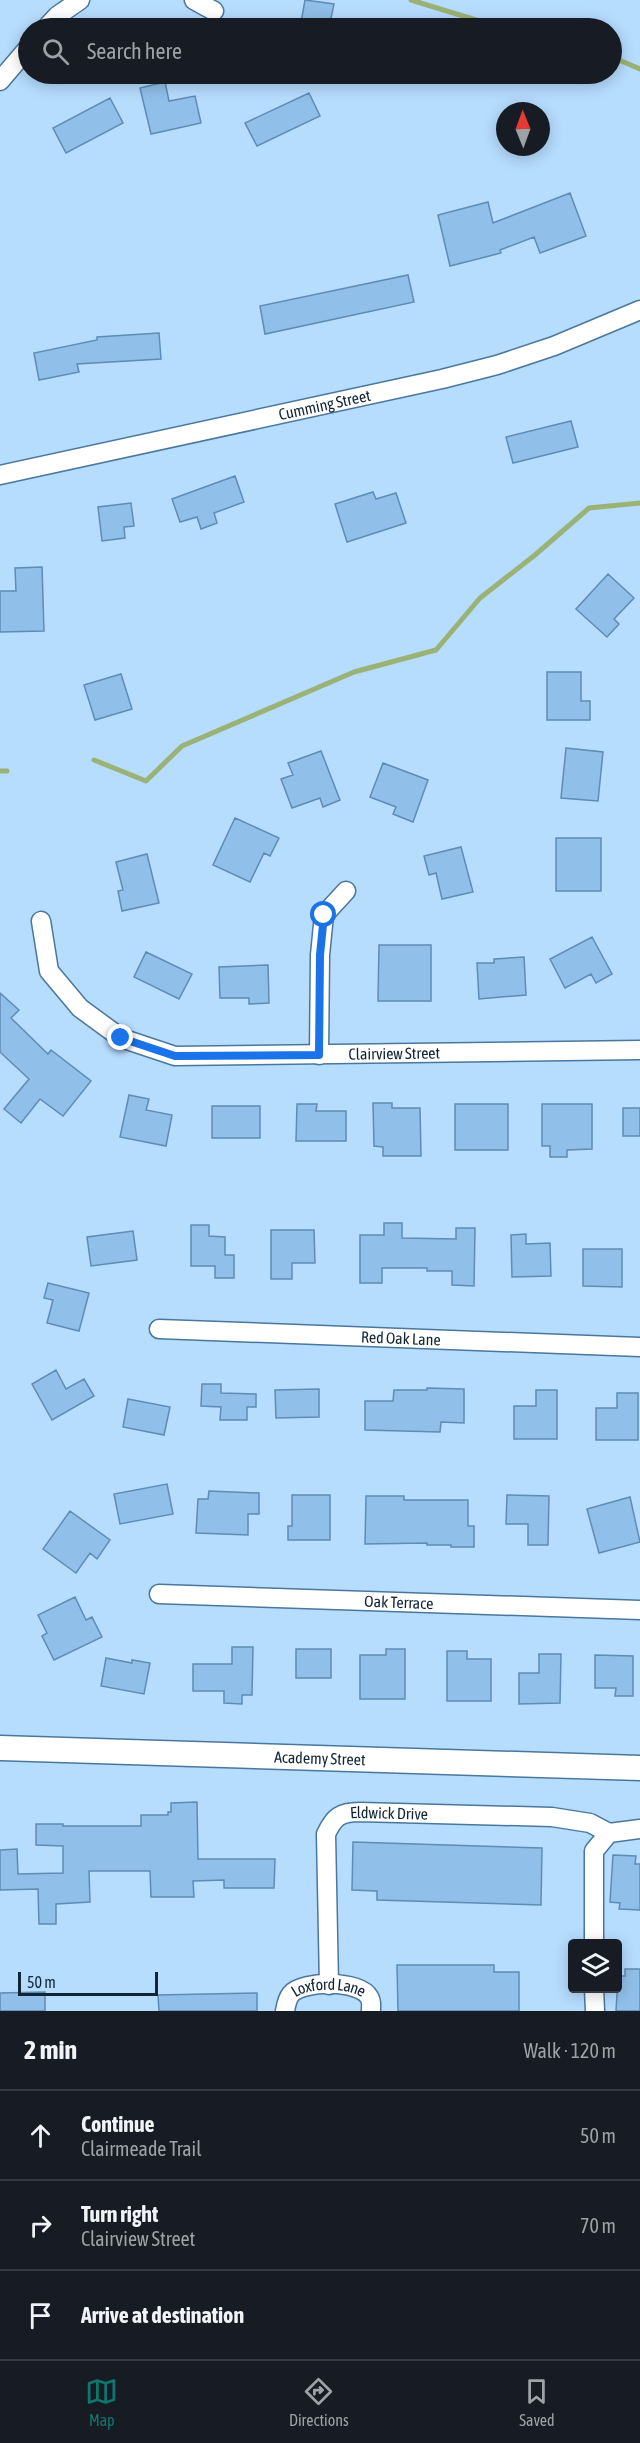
<!DOCTYPE html>
<html lang="en">
<head>
<meta charset="utf-8">
<style>
	:root { --surface:#171b24; --page:#20242c; --text:#f1f3f6; --muted:#9ea1a6; --line:#363941; --accent:#0f766e }
	body { margin:0; font-family:"Asap Condensed",sans-serif; background:var(--page); color:var(--text) }
	.controls { position:absolute; right:18px; bottom:18px; display:grid; overflow:hidden; border-radius:6px; box-shadow:0 3px 15px #0003 }
	.controls button { width:54px; height:54px; display:grid; place-items:center; padding:0; border:0; border-bottom:2px solid var(--line); background:var(--surface); color:var(--text); font:30px sans-serif }
	.compass { position:absolute; left:496px; top:102px; width:54px; height:54px; border-radius:50%; background:var(--surface); box-shadow:0 3px 15px #0003; rotate:359deg }
	.scale { position:absolute; left:18px; bottom:15px; width:140px; box-sizing:border-box; padding-left:6px; border:3px solid #122535; border-top:0; font-size:16px; line-height:21px; white-space:nowrap; color:#122535; -webkit-text-stroke:4px #b6dcfe; paint-order:stroke }
	.stop { position:absolute; width:18px; height:18px; margin:-14px; border:4px solid #1a73e8; border-radius:50%; background:#fff }
	.stop.end { background:#1a73e8; border-color:#fff; box-shadow:0 2px 6px #0008 }
	.list { margin:0; padding:0; list-style:none }
	h2 { display:flex; justify-content:space-between; align-items:center; height:78px; margin:0; padding:0 24px; font-size:26px }
	h2 small { font-size:20px; font-weight:400; color:var(--muted) }
	.list li { display:grid; grid-template-columns:39px 1fr auto; gap:18px; align-items:center; box-sizing:border-box; height:90px; padding:0 24px; border-top:2px solid var(--line) }
	.list b { display:block; font-size:22px; white-space:nowrap }
	.list p { margin:0; font-size:20px; white-space:nowrap; color:var(--muted) }
	.list em { font-size:20px; font-style:normal; color:var(--muted) }
	.icon { flex:none; width:33px; height:33px; fill:none; stroke:currentColor; stroke-width:2; stroke-linecap:round; stroke-linejoin:round }
	.map { position:relative; flex:none; width:640px; height:2011px; overflow:hidden }
	.search { position:absolute; background:var(--surface); box-shadow:0 3px 15px #0003; left:18px; right:18px; top:18px; height:66px; display:flex; align-items:center; gap:15px; box-sizing:border-box; padding:0 21px; border-radius:33px; color:var(--muted); font-size:22px }
	.sheet { height:348px; background:var(--surface) }
	nav { display:flex; justify-content:space-around; align-items:center; box-sizing:border-box; height:84px; border-top:2px solid var(--line); background:var(--surface); font-size:16px; color:var(--muted) }
	nav a { display:grid; justify-items:center; gap:3px }
	nav .on { color:var(--accent) }
	.map>svg:first-child { display:block }
	.lines { fill:none; stroke-linecap:round; stroke-linejoin:round }
	.stream { stroke:#9bb276; stroke-width:5 }
	.building { fill:#90bfe9; stroke:#5f8cb4; stroke-width:1.5 }
	.minor-casing { stroke:#4a779d; stroke-width:21 }
	.tertiary-casing { stroke:#4a779d; stroke-width:27 }
	.minor { stroke:#fff; stroke-width:18 }
	.tertiary { stroke:#fff; stroke-width:24 }
	.route { stroke:#1a73e8; stroke-width:8 }
	.labels { text-anchor:middle; stroke-width:4.5; stroke-linejoin:round; paint-order:stroke }
	.street-label { font-size:16px; fill:#122535; stroke:#b6dcfe }
</style>
</head>
<body>
<div class="map">
<svg width="640" height="2011" viewBox="0 0 640 2011">
	<rect width="100%" height="100%" fill="#b6dcfe"/>
	<g class="lines">
		<path class="stream" d="M411,0L486,23L531,26L537,28
			M612,57L640,69
			M94,760L146,781L182,746L354,672L436,650L480,598L535,555L589,508L640,503
			M0,771H7"/>
	</g>
	<path class="building" d="M305,0L334,4L329,28H300Z
		M165,82L169,101L195,96L201,123L151,134L140,88Z
		M309,93L320,116L257,146L245,123Z
		M110,98L123,123L66,153L53,128Z
		M570,193L586,236L540,253L534,237L500,250L501,253L450,266L438,215L488,202L493,223Z
		M408,275L414,302L265,334L260,306Z
		M159,333L161,359L77,364L79,372L39,380L34,353L97,340V337Z
		M571,421L578,447L513,463L506,437Z
		M235,476L244,502L214,513L217,523L201,529L197,517L180,522L172,499Z
		M373,492L376,499L396,493L406,523L347,542L335,504Z
		M131,503L134,526L124,527L125,538L102,541L98,507Z
		M42,567L44,631L0,632V591H16L15,568Z
		M608,574L634,598L614,619L619,624L607,637L576,609Z
		M547,672H581V701H590V720H547Z
		M121,674L132,709L95,720L84,685Z
		M566,748L603,752L598,801L561,798Z
		M321,751L340,800L323,807L320,798L292,808L281,779L293,775L288,763Z
		M383,763L428,780L413,822L393,814L396,807L370,797Z
		M235,818L279,838L270,856L264,853L250,882L213,865Z
		M556,838H601V891H556Z
		M461,847L473,892L442,899L436,873L429,875L424,856Z
		M147,854L159,903L122,911L118,891L123,890L116,862Z
		M592,937L612,974L596,983L591,974L565,988L550,959Z
		M379,945H431V1001H378Z
		M146,952L192,974L179,999L134,977Z
		M524,957L526,995L479,999L477,963H494V959Z
		M268,965L269,1003L249,1004V998H220L219,967Z
		M0,993L19,1010L11,1018L48,1054L51,1050L91,1081L63,1116L40,1099L21,1123L4,1109L29,1079L0,1052Z
		M129,1095L149,1099L146,1110L172,1115L166,1146L120,1137Z
		M373,1103H392V1108H420L421,1156H383V1147L374,1146Z
		M297,1104H317L316,1111H346V1141H296Z
		M455,1104H508V1150H455Z
		M542,1104H592V1149L567,1150V1157H550V1146H542Z
		M212,1106H260V1138H212Z
		M623,1108H640V1136H623Z
		M384,1223H402V1238L456,1239V1228H475L474,1286L452,1285V1271H427V1268H382V1283H360V1235H384Z
		M191,1225H209V1236L225,1237V1255H234V1278H215V1266H191Z
		M271,1230H314L315,1263H292V1279H271Z
		M133,1231L137,1260L91,1266L87,1237Z
		M526,1234V1244L550,1243L551,1276L512,1277L511,1235Z
		M583,1249H622V1287L583,1286Z
		M48,1283L89,1293L79,1331L47,1323L53,1300L44,1298Z
		M56,1370L66,1389L84,1379L94,1396L52,1420L32,1384Z
		M202,1384H221V1393L256,1394V1407H247V1420H220L221,1407L201,1406Z
		M427,1388L464,1389V1423L441,1422L440,1432L365,1430V1401H393L394,1390H427Z
		M319,1389V1417L276,1418L275,1390Z
		M536,1390H557V1439H514V1406H536Z
		M617,1393H638V1440H596V1408H617Z
		M128,1399L170,1407L164,1435L123,1427Z
		M167,1484L173,1514L120,1524L114,1494Z
		M209,1491L259,1493V1514H248V1535L196,1533L198,1499H208Z
		M292,1495H330V1540H288V1526H292Z
		M507,1495L549,1496L548,1545H528V1524H506Z
		M366,1496H404V1500H468V1526H474V1547H451V1545H427V1543L365,1544Z
		M630,1497L640,1542L599,1553L587,1509Z
		M70,1511L110,1540L97,1559L90,1553L76,1573L43,1549Z
		M75,1597L86,1620L92,1617L102,1637L54,1660L42,1636L47,1633L38,1615Z
		M232,1647H253L252,1695H242V1704L224,1703V1691H193V1664H232Z
		M296,1649H331V1678H296Z
		M386,1649H405V1699H360V1655H386Z
		M447,1651H467V1659H491V1701H447Z
		M539,1654H561L560,1703L519,1704V1673H539Z
		M595,1655L633,1656V1696H615L616,1688H595Z
		M106,1658L132,1663V1660L150,1663L144,1694L101,1686Z
		M197,1802L198,1859H275L274,1888H224V1880L193,1881L194,1897H151L150,1871H89L90,1902L56,1904V1924H39L38,1889L0,1890V1850L17,1849L18,1874L63,1873V1846L36,1845V1824H63V1826H141V1815H168V1812H171V1803Z
		M353,1842L542,1848L541,1905L377,1900V1891L352,1890Z
		M613,1855L636,1856L635,1864H640V1910L619,1909L620,1903L610,1902Z
		M397,1965H494V1972H519V2011H398Z
		M625,1969H640V2011H616L618,1976H625Z
		M45,1992V2011H0V1993Z
		M257,1993V2011H159L158,1995Z"/>
	<g class="lines">
		<g class="minor-casing">
			<g id="minor">
				<path d="M194,0L214,11"/>
				<path d="M46,28L57,16L80,0"/>
				<path d="M0,81L28,48"/>
				<path id="s1" d="M0,475L442,379L497,365L554,346L640,310"/>
				<path id="s2" d="M41,921L49,971L80,1008L121,1038L175,1056L640,1050"/>
				<path d="M319,1055L320,955L324,915L346,891"/>
				<path id="s3" d="M159,1329L640,1347"/>
				<path id="s4" d="M159,1594L640,1610"/>
				<path d="M594,1944V1851L609,1833L640,1829"/>
				<path id="s5" d="M329,1985L326,1834C334,1817 340,1812 360,1812L552,1817L590,1823L609,1833"/>
				<path d="M594,1988L595,2011"/>
				<path id="s6" d="M285,2011C286,2005 287,1999 291,1994C303,1980 360,1980 369,1997C372,2001 371,2006 371,2011"/>
			</g>
		</g>
		<g class="tertiary-casing">
			<g id="tertiary">
				<path id="s7" d="M0,1748L640,1768"/>
			</g>
		</g>
		<use href="#minor" class="minor"/>
		<use href="#tertiary" class="tertiary"/>
	</g>
	<g class="lines">
		<path class="route" d="M121,1038L175,1056L319,1055L320,955L324,915"/>
	</g>
	<g class="labels">
		<g class="street-label">
			<text dy="6" stroke="none"><textPath href="#s1" startOffset="332">Cumming Street</textPath></text>
			<text dy="6" stroke="none"><textPath href="#s2" startOffset="426">Clairview Street</textPath></text>
			<text dy="6" stroke="none"><textPath href="#s3" startOffset="242">Red Oak Lane</textPath></text>
			<text dy="6" stroke="none"><textPath href="#s4" startOffset="240">Oak Terrace</textPath></text>
			<text dy="6" stroke="none"><textPath href="#s7" startOffset="320">Academy Street</textPath></text>
			<text dy="6" stroke="none"><textPath href="#s5" startOffset="224">Eldwick Drive</textPath></text>
			<text dy="6" stroke="none"><textPath href="#s6" startOffset="58">Loxford Lane</textPath></text>
		</g>
	</g>
</svg>
<div class="controls">
<button><svg class="icon" aria-label="layers" viewBox="0 0 24 24"><path d="M12 4l9 5-9 5-9-5zM3 14l9 5 9-5"/></svg></button>
</div>
<svg class="compass" viewBox="-18 -18 36 36"><path d="M0-13l5 13h-10z" fill="#e53935"/><path d="M0 13l5-13h-10z" fill="#9ea1a6"/></svg>
<div class="scale">50 m</div>
<div class="stop" style="left:324px;top:915px"></div>
<div class="stop end" style="left:121px;top:1038px"></div>
<div class="search"><svg class="icon" aria-label="search" viewBox="0 0 24 24"><circle cx="10" cy="10" r="6"/><path d="M15 15l6 6"/></svg>Search here</div>
</div>
<section class="sheet">
<h2>2 min<small>Walk · 120 m</small></h2>
<ul class="list">
<li><svg class="icon" aria-label="ahead" viewBox="0 0 24 24"><path d="M12 20V5M6 11l6-6 6 6"/></svg><div><b>Continue</b><p>Clairmeade Trail</p></div><em>50 m</em></li>
<li><svg class="icon" aria-label="right" viewBox="0 0 24 24"><path d="M7 20v-9h11M14 6l5 5-5 5"/></svg><div><b>Turn right</b><p>Clairview Street</p></div><em>70 m</em></li>
<li><svg class="icon" aria-label="arrive" viewBox="0 0 24 24"><path d="M6 21V4h12l-3 4 3 4H6"/></svg><div><b>Arrive at destination</b></div></li>
</ul>
</section>
<nav>
<a class="on"><svg class="icon" aria-label="map" viewBox="0 0 24 24"><path d="M3 6l6-2 6 2 6-2v14l-6 2-6-2-6 2zM9 4v14M15 6v14"/></svg>Map</a>
<a><svg class="icon" aria-label="directions" viewBox="0 0 24 24"><path d="M12 3l9 9-9 9-9-9zM9 14v-3h6M13 9l2 2-2 2"/></svg>Directions</a>
<a><svg class="icon" aria-label="saved" viewBox="0 0 24 24"><path d="M7 4h10v16l-5-4-5 4z"/></svg>Saved</a>
</nav>
</body>
</html>
